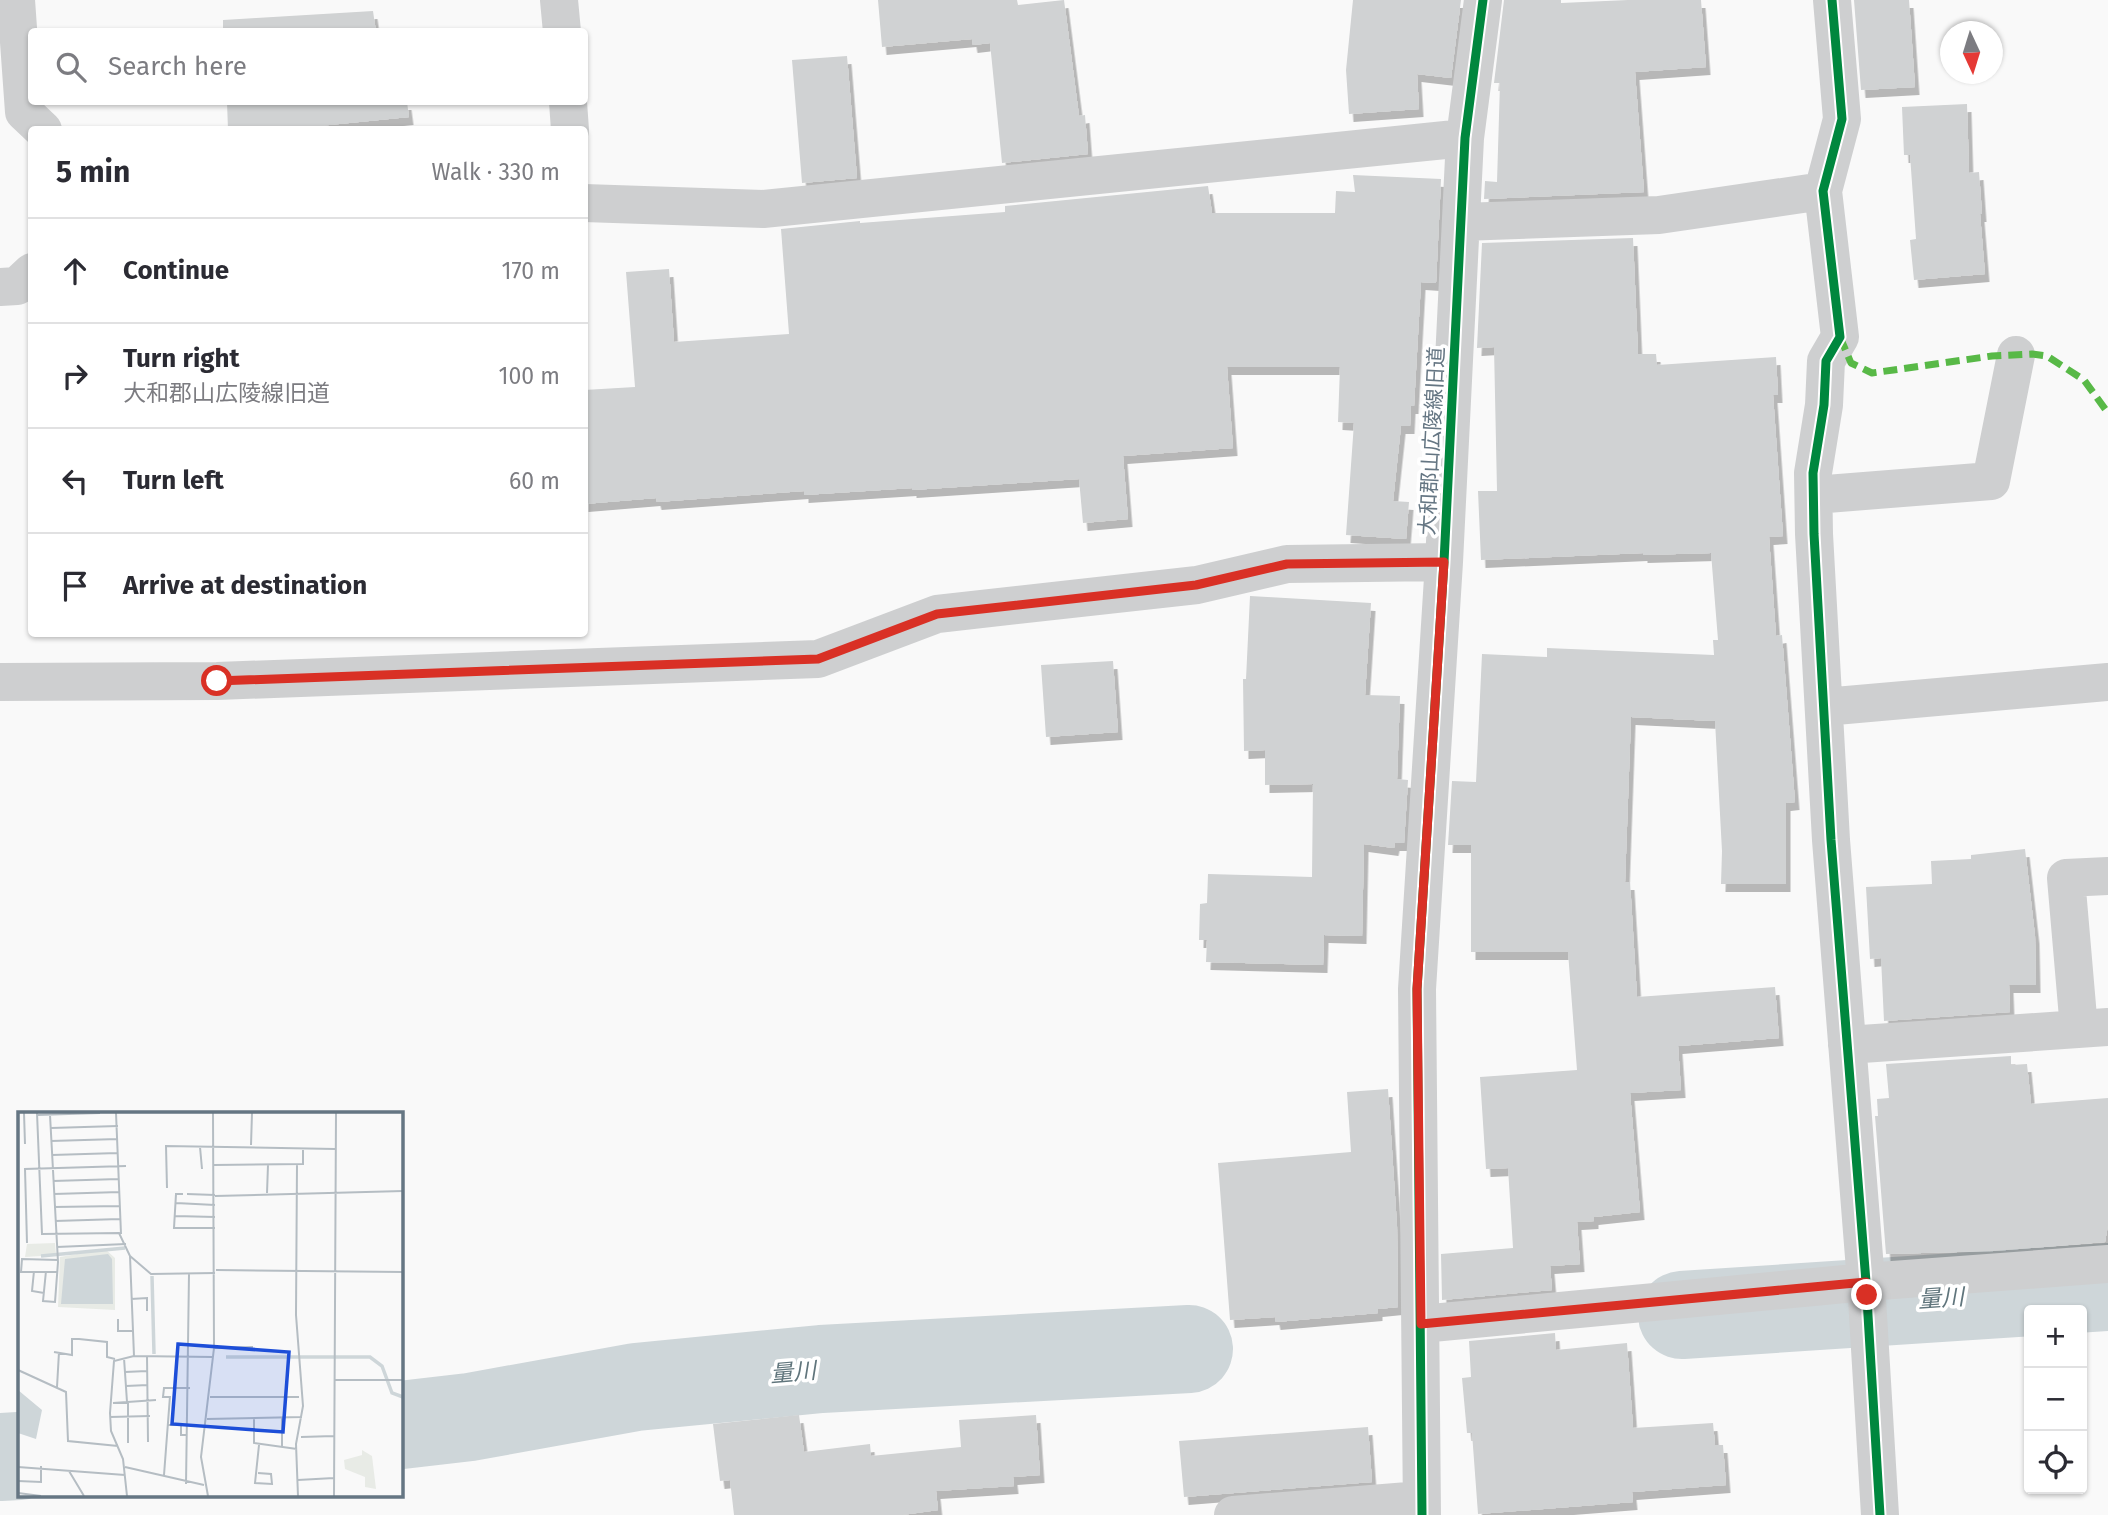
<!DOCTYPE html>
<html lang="en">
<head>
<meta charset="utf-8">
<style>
	:root { --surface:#fff; --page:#f2f2f3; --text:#2b2b33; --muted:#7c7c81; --line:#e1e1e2 }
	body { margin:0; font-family:"Fira Sans","Noto Sans JP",sans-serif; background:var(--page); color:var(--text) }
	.controls { position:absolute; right:21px; bottom:21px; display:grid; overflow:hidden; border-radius:7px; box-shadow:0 2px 5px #0004 }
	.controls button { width:63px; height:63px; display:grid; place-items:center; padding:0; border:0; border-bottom:2px solid var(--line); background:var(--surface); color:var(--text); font:35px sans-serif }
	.compass { position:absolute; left:1940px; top:21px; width:63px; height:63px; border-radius:50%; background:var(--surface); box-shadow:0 2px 5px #0004; rotate:176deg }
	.stop { position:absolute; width:21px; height:21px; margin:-16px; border:5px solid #d93025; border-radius:50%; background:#fff }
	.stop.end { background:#d93025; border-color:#fff; box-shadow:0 2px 7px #0008 }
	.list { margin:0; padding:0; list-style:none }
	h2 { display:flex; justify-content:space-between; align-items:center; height:91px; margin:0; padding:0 28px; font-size:30px }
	h2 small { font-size:23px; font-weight:400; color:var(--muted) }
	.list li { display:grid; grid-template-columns:46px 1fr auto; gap:21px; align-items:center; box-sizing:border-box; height:105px; padding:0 28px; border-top:2px solid var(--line) }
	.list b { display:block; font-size:26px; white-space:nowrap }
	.list p { margin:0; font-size:23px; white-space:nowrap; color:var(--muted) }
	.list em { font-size:23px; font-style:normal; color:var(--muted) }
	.icon { flex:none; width:38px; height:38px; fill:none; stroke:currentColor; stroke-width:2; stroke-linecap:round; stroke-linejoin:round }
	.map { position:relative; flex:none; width:2108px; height:1515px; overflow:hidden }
	.search { position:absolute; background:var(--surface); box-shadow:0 2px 5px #0004; left:28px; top:28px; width:560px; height:77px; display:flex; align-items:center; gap:18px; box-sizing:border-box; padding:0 24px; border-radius:7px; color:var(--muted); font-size:26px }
	.panel { position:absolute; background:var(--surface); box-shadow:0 2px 5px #0004; left:28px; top:126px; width:560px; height:511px; border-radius:7px }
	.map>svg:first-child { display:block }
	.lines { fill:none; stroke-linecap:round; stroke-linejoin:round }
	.river { stroke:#ced6d9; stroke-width:88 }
	.building { fill:#d0d2d3; filter:url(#shadow) }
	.minor { stroke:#cecfd0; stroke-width:38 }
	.quiet { stroke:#58b947; stroke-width:7; stroke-dasharray:14 7; stroke-linecap:butt }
	.cycleway-casing { stroke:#fff; stroke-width:13 }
	.cycleway { stroke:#00873e; stroke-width:9 }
	.route { stroke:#d93025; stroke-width:9 }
	.labels { text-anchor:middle; stroke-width:7; stroke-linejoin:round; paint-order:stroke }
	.street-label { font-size:21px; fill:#657683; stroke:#fff }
	.water-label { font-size:23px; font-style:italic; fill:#60757c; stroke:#fff }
	.inset-river { fill:none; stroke:#ced6d9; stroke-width:3.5 }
	.inset-road { fill:none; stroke:#b5bdc3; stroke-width:2 }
	.view { fill:#1d4ed8; fill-opacity:0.15; stroke:#1d4ed8; stroke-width:3.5 }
	.inset-edge { fill:none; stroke:#657683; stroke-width:3.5 }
</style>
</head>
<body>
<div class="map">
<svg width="2108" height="1515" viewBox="0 0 2108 1515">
	<defs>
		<filter id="shadow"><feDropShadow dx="4.5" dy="8" stdDeviation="0" flood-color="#0004"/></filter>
	</defs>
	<rect width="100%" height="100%" fill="#f9f9f9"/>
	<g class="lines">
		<path class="river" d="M1682,1315L2108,1287
			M401,1425L470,1417L636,1387L821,1369L1189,1349
			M0,1457L19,1456"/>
	</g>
	<path class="building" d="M878,0H1017L1018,5L1064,0L1079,116L1085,115L1088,154L1002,163L990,43L973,45L972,39L882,47Z
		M1353,0H1461L1451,78L1417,74L1419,109L1349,114L1346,70Z
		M1504,0H1561V3L1628,0H1701L1706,67L1635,72L1644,192L1484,199L1485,181L1497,182L1500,83H1494Z
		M1854,0H1909L1915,87L1861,90Z
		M373,11L376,32H223V20Z
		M847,56L857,178L802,183L792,60Z
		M227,102H407L409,117L309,127V130H228Z
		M1967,104L1969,173L1979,172L1982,214H1980L1985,274L1914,280L1910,240L1916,239L1910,155H1904L1902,107Z
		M1353,175L1441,179L1436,283L1421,282L1414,406H1411L1410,426H1401L1393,501L1409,502L1406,539L1346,535L1354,423L1338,422L1340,367H1227L1233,448L1123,456L1128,519L1083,523L1079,479L912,490V488L804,495V491L657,502L656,498L584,504V390L635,387L626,272L669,269L674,342L789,334L781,229L860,221V223L1005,212V206L1208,186L1212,213H1335L1336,191L1355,192Z
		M1633,238L1638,354H1656L1657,365L1776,357L1778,395H1773L1783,536L1769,537L1776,636L1782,635L1795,802L1786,803V884H1721L1722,851L1715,721L1631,717L1625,882H1630L1637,997L1775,987L1779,1038L1678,1046L1681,1090L1630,1093L1640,1212L1594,1217V1221L1577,1222L1580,1264L1550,1266L1552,1290L1442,1300L1441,1254L1513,1248L1508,1168L1486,1169L1480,1077L1577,1070L1568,952H1471V845H1448L1452,781L1476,782L1482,654L1547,657V648L1714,655L1713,640H1718L1711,553L1643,555V553L1481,560L1478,491H1497L1494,347L1477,348L1482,243Z
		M1250,596L1371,603L1365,695L1400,696L1397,779L1408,780L1404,843H1395L1394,848L1364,844L1362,936L1324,935L1323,965L1206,962L1207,940H1199L1200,904L1207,903L1208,874L1312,877L1313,784L1265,785V750L1244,751L1243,679H1246Z
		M1113,661L1118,732L1046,737L1041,665Z
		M2025,849L2035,936L2036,985H2009L2010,1012L1884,1021L1881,958L1870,959L1866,887L1932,884L1931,861L1971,859V855Z
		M2011,1056V1065L2027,1064L2031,1104L2108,1098V1225L2105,1242L1994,1251L1886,1254L1875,1116H1878L1877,1099L1889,1098L1886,1064Z
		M1388,1089L1397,1226L1398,1307L1378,1309V1313L1276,1322L1275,1317L1230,1320L1218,1163L1351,1152L1347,1092Z
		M1555,1333L1556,1350L1627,1343L1633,1428L1713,1423L1715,1445H1723L1726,1485L1632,1492L1633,1502L1478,1514L1472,1433H1467L1462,1378L1471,1377L1469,1341Z
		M799,1415L804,1452L870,1444L871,1456L961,1447L959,1420L1036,1415L1040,1475L1013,1477L1014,1486L936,1491L938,1510L902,1515H734L730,1480L720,1481L713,1424Z
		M1368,1427L1372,1482L1184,1497L1179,1441Z"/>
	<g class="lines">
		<path class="minor" d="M16,0L24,112L43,130
			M559,0L562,32
			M1832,0L1842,119L1823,191L1840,337L1826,361L1824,405L1813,473L1814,534L1831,840L1866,1282L1880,1515
			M568,102L570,130
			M584,203L763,209L1465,138
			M1461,222L1659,215L1823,191
			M0,287L17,286L32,272
			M1814,495L1991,481L2016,355
			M0,682L217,681L818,659L937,614L1197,585L1287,564L1444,562
			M1824,707L2108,682
			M2079,1029L2066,878L2108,876
			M1847,1045L2108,1027
			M1421,1324L1866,1282L2108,1264
			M1233,1515L1421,1500
			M1422,1515L1417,989L1444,562L1465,138L1483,0"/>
		<path class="quiet" d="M1840,337L1851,363L1872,373L1992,356L2032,354L2047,356L2084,380L2108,413"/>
		<g class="cycleway-casing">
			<path id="cycleway" d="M1832,0L1842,119L1823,191L1840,337L1826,361L1824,405L1813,473L1814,534L1831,840L1866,1282L1880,1515
				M1422,1515L1417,989L1444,562L1465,138L1483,0"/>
		</g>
		<use href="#cycleway" class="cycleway"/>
	</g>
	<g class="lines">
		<path class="route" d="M217,681L818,659L937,614L1196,585L1287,564L1444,562L1417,989L1421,1324L1866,1282L1867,1295"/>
	</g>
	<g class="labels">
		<g class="street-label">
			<text transform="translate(1432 441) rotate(-87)" y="7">大和郡山広陵線旧道</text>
		</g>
		<g class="water-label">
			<text transform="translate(1941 1298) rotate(-4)" y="8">量川</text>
			<text transform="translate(793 1372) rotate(-5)" y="8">量川</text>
		</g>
	</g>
	<g transform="translate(18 1112)">
		<rect width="385" height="385" fill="#f9f9f9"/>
		<path d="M37,131L38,143L7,145L9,132ZM87,137L97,146V198L40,195L42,145ZM344,338L354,344L358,377L347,375V365L327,357L326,348L344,343Z" fill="#e8ebe6"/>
		<path d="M90,142L94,147L95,192H43L47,147ZM0,278L24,298L18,327L0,321Z" fill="#ced6d9"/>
		<path class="inset-river" d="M23,144L107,136M134,164L136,242M208,245H352L364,254L374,281L385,285"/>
		<path class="inset-road" d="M6,1L7,32M19,1L24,122L101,121L112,144L116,244L96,249L92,301L93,319L105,347L109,384M98,1L103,122M19,3L82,1M33,16L100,14M33,29L100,27M233,33L234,1M182,35L184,57M34,43L100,41M279,52L278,203L285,294L278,332L280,384M196,53L285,52V36M35,69L101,67M149,76L148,34L317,37M249,81L250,53M36,82L102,80M165,82H158L156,116H197M169,82L197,83M197,84L385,79M158,91L197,93M36,95L102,94M157,104L197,105M37,109L102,107M9,131L7,57L108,54M39,135L108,132M112,144L133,162L197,161M40,148L4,147L3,160H40M198,158L385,160M16,159L14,179L26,181M28,159L25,189L37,190L40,150L32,3M113,187L129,186V199M100,207V219H115M196,236L235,235M36,240L54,243V227H61L89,230V245L97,247M116,244L195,245M129,244L130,330M106,246L109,290M0,258L48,280L50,329L100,334M107,260L129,259M316,268H385M108,274L130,273M39,275L41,240M151,285H145L146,276H172M192,285H281M110,290V331M95,291L138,288M92,305L132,304M264,306V334M189,307L284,305M236,307V331L279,337M149,313H163V323H169M283,325L316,324M0,355L107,363M107,355L186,373M51,359L66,384M240,361L253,362L254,372L237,371L241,333M146,363L152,284M280,368L316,366M0,369L23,370V354M168,372L171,162M0,381L23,384M190,384L183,345L196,236L195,1M316,384L318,1"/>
		<path class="view" d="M160,232L271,240L265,320L154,312Z"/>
		<rect width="385" height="385" class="inset-edge"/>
	</g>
</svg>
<div class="controls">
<button>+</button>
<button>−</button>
<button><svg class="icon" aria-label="locate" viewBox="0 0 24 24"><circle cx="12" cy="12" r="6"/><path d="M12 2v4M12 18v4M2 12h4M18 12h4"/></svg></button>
</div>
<svg class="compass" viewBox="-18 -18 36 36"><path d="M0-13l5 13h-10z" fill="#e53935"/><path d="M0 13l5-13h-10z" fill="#7c7c81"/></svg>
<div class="stop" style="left:217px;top:681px"></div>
<div class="stop end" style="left:1867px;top:1295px"></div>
<div class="search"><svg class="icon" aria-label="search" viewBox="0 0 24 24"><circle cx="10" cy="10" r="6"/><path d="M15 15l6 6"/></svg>Search here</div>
<section class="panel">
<h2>5 min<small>Walk · 330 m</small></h2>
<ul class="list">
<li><svg class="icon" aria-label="ahead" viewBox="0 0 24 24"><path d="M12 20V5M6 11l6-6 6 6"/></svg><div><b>Continue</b></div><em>170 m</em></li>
<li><svg class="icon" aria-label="right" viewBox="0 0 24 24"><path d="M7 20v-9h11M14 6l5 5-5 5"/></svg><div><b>Turn right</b><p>大和郡山広陵線旧道</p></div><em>100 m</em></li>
<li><svg class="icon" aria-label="left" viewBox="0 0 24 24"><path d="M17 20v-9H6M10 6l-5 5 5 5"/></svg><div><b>Turn left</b></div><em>60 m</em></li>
<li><svg class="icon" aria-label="arrive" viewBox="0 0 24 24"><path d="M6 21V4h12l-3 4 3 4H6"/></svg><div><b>Arrive at destination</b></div></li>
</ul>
</section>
</div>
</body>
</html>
